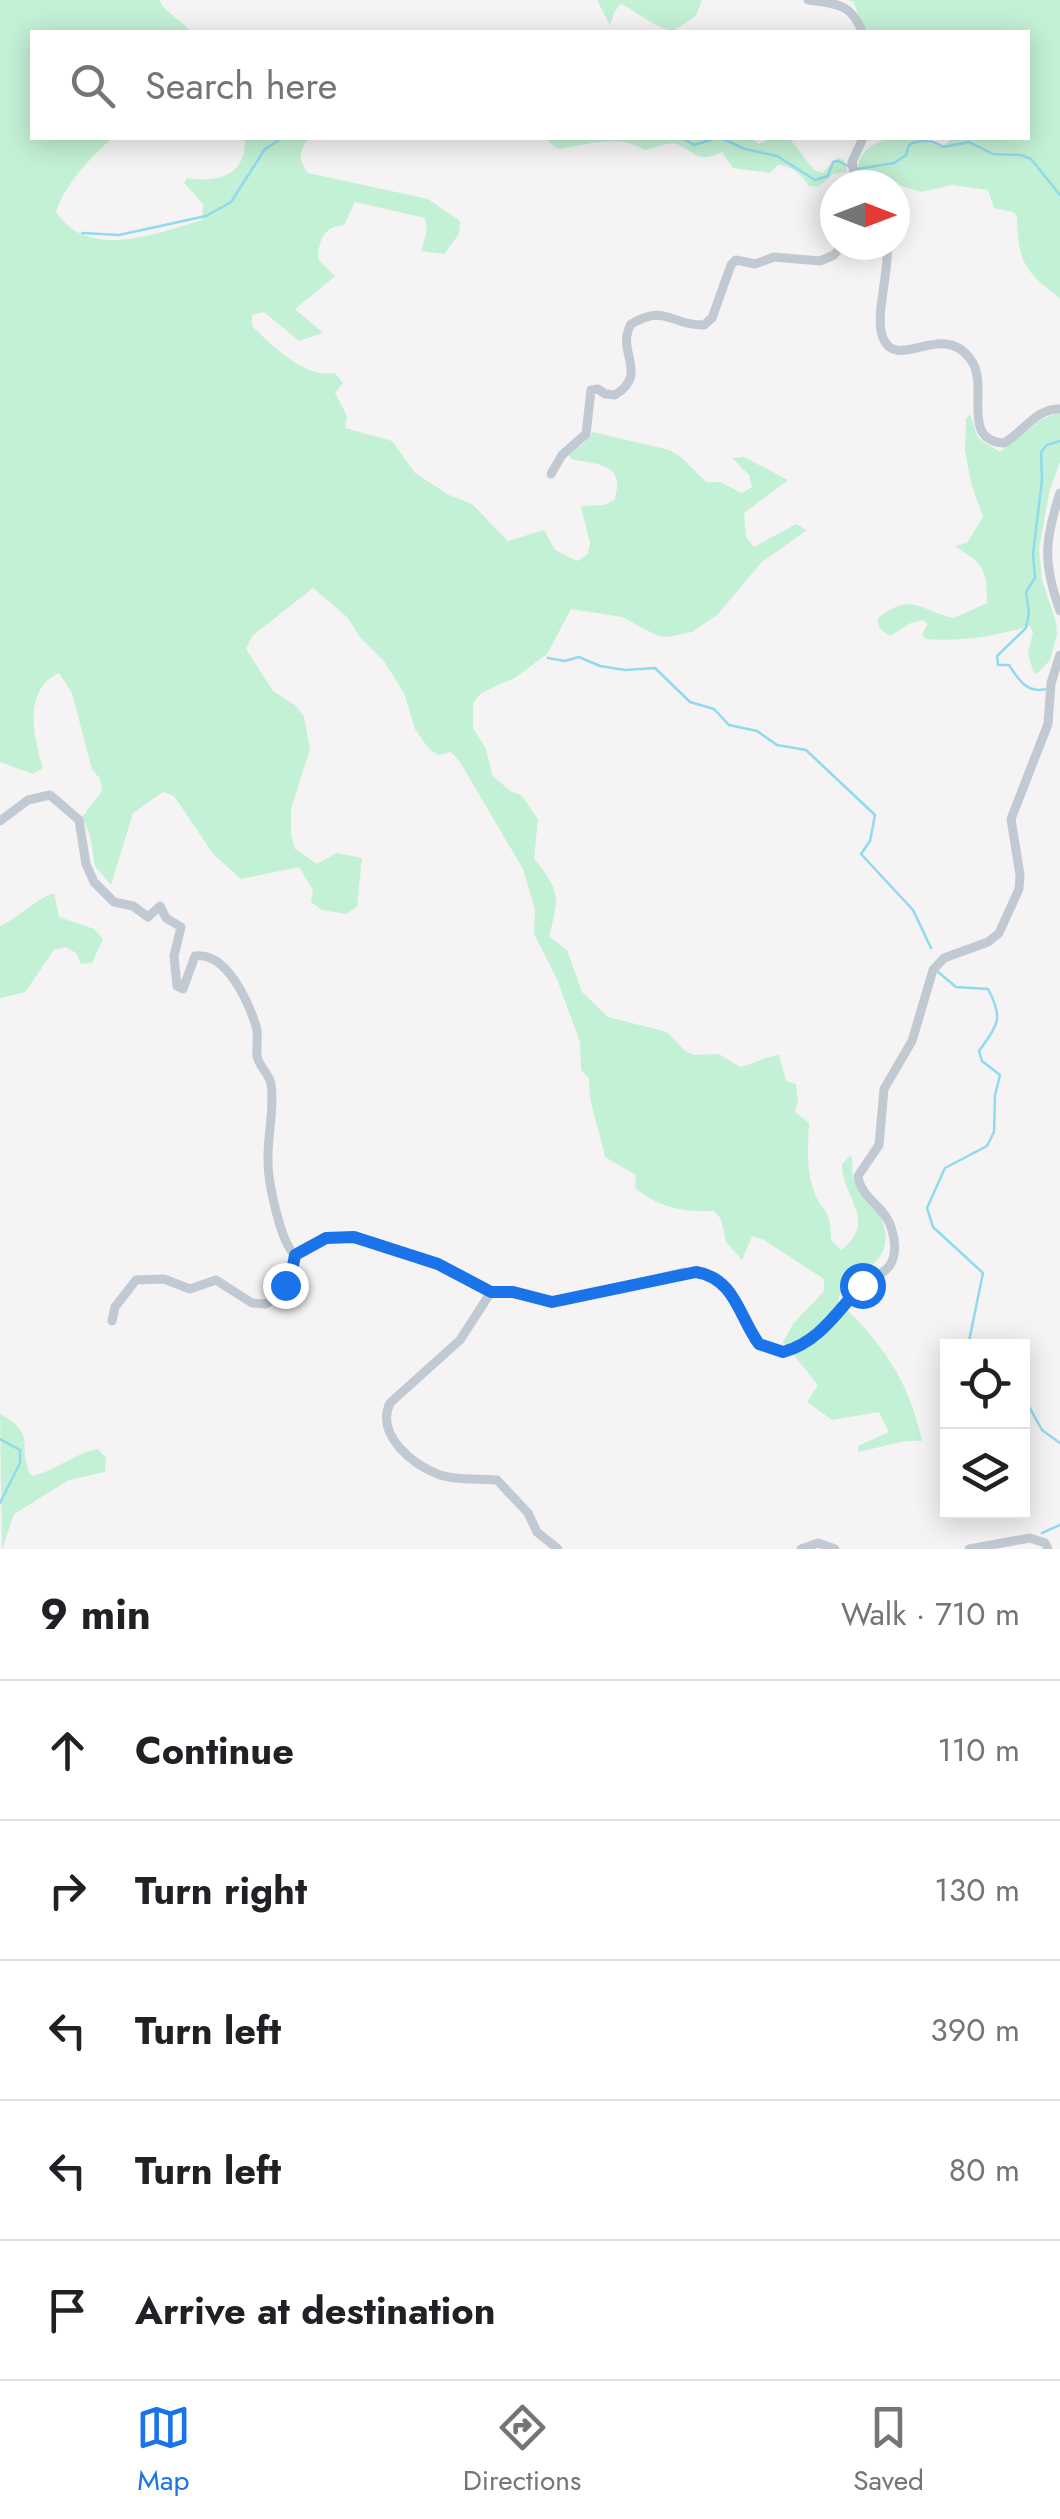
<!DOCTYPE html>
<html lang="en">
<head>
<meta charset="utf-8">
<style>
	:root { --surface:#fff; --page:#f2f2f2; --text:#202124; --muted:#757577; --line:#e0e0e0; --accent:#1a73e8 }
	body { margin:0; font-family:Jost,sans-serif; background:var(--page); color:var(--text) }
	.controls { position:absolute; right:30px; bottom:30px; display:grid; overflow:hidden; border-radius:0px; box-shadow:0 5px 25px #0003 }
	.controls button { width:90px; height:90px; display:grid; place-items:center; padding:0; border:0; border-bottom:2px solid var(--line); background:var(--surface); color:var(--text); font:50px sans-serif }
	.compass { position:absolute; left:820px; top:170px; width:90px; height:90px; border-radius:50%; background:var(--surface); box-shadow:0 5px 25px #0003; rotate:90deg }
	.stop { position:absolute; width:30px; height:30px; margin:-22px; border:8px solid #1a73e8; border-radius:50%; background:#fff }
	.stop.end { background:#1a73e8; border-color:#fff; box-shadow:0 2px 10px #0008 }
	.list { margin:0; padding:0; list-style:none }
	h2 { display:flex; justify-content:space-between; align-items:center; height:130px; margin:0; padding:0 40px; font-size:42px }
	h2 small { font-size:32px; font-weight:400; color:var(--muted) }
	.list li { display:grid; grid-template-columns:65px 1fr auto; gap:30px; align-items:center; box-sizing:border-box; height:140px; padding:0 40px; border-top:2px solid var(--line) }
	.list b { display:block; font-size:38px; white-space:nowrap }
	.list em { font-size:32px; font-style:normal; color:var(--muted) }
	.icon { flex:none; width:55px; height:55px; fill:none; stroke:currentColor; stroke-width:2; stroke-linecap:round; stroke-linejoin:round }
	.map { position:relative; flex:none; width:1060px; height:1549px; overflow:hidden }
	.search { position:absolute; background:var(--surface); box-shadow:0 5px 25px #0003; left:30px; right:30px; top:30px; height:110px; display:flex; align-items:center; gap:25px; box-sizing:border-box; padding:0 35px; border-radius:0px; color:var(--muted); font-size:38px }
	.sheet { height:830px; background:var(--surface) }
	nav { display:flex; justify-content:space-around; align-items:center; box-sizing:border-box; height:140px; border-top:2px solid var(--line); background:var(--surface); font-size:28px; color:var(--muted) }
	nav a { display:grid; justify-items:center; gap:5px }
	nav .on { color:var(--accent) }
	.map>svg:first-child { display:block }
	.green { fill:#c3f1d5 }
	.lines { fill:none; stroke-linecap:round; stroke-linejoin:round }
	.stream { stroke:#90daee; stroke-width:2.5 }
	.minor { stroke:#c1cad2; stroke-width:9 }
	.route { stroke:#1a73e8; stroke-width:12 }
</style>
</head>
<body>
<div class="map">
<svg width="1060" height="1549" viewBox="0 0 1060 1549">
	<rect width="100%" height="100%" fill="#f5f3f3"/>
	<path class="green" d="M0,0H159C166,14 182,20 191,32H32V138H112C91,157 65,184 56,212C89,261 155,234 202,220L203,204L184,183L187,178C220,183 246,175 245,138H309C298,151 298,160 308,173L428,199L460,221L459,234L444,254L421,251L427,230L425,218L355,202L344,225C323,227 319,240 318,259L335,276L295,309L323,333L299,341L264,312L252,315V326C272,346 306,379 335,373L343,383L335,393L347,416L345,428L392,441L415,473L449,495L472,504L508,541L544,530L555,550L577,561L588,554L590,543L581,506L604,505L614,500C627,463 598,465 571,459L568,453L581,446L593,432L669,450L681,457L706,482H720L742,493L752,487L749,475L732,458L744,457L788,480L744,513L746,537L754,547L796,524L807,530L762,562L717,615L692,632L667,637L656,635L622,617L571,609L547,654L516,677L481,693L473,703V728L486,749L492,775L510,791L521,795L538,819L534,858C560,892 560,895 549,936L567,950L582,992L608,1017L667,1032L684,1050L694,1055L719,1054L740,1067C754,1064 764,1057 779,1055L786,1081L796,1084L798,1101L795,1112L809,1123C808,1145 806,1167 813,1188C821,1214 831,1205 831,1240L841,1250C879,1220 842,1199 842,1164L851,1155C854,1164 851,1170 853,1178C855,1186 864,1191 868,1197C886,1218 896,1249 869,1267C853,1279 843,1280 838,1301C882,1343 909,1380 922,1441C900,1439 880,1448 858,1452V1446L889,1432L879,1412L832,1420L807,1402L818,1385L783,1342L793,1324L824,1291V1279L764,1240L752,1236L742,1260L726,1242L721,1219L714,1211C683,1212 659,1208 635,1188L636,1175L605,1157C600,1129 588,1105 589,1078L581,1070L580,1042L557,979L534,934L535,909L523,869L460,762L451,752L439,755L429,749L415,729L404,693L384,661L360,637L347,617L313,588L252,636L246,649L273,691L295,705L304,717L310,749L291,809V835L295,849L317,864L337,853L362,858L357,907L346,914L322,910L311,902L313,890L299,867L241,879L214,855L174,796L163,792L133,813L111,885L95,866L90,835L82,817L102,791L100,779L92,769L72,693L59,673C23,689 33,737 43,768L33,774L0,762Z
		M597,0H702L696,16L673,31C655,28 639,13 621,4L614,12L610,25Z
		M848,0H1060V298C1023,271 1018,260 1017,216L1013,212L994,208L988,190L952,185L921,192L890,182L863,185C846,156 877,135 905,138C919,139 928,145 945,145L952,138H1028V32H864L854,2Z
		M544,138H752L759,144L771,138H789L814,170L823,173L837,158L844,160L847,172L833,174L818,187L809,186C803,176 790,164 778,165L770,173L733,168L722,152C695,165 696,151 677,144C669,141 653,149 644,150C620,133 586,145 558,149Z
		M1060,412V462L1050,489L1039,549L1042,580L1056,622L1057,635L1050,660L1037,674L1033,671L1028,653L1033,632L1030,626C995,636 962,642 925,639L922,634L928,624L923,620L911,623L890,636L880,629L877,619C913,590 920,612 954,618L987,603C987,568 984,565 955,546L967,543L983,517L971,483L965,450L966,419L970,414L978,438L1000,452L1042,419Z
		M54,893L59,917L94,929L103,939L92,963L81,964L76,953L66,947L54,950L25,992L0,998V926C20,917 34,900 54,893Z
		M0,1414C40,1435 15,1450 32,1476C56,1471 74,1453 98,1449L106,1458L105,1472L69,1480L14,1514L2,1549Z"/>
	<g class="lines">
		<path class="stream" d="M683,138L694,145L717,138
			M721,138L745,149L777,156L815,180L828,176L833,162L838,161L850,167
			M857,169L894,163L906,155L909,145C919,139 934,140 943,147L969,142L993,154L1021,155L1031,159L1060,195
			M82,233L119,235L206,216L231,202L265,149L282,138
			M548,658L565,661L579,657L600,666L625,670L655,668L690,702L714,709L729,725L757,731L777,745L806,750L875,815L870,841L861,854L913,910L931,948
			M1046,689C1027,694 1018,679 1009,665H998L997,656L1026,628L1029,613L1026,592L1035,578L1033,554L1042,480L1041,452L1047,445L1060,441
			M937,971L956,987L988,989C1004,1019 998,1024 979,1051L982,1061L1000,1075L995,1095L994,1132L987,1146L945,1168L927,1208L933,1227L983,1273L968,1346
			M1022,1394L1042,1430L1060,1443
			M0,1439L20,1450V1463L0,1503
			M1042,1533L1060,1525"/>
		<path class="minor" d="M808,0C836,4 852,3 862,32
			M856,185L852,162L863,138
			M887,245C890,271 874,316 883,338C897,373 943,319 971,360C990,386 959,440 1004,443C1022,433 1038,407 1060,409
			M551,474L562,455L586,434L591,390L598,389L605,394L615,395C650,373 615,352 631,324C666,303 671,326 704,325L712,318L731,265L736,260L755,264L774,257L820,261L834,255L842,245
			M1060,493C1044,542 1043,563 1060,611
			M0,821L28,800L50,795L79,820L86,864L94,882L114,902L133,906L148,917L160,906L166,918L181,927L174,956L177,986L183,989L195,956C226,951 248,1001 256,1026C259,1036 256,1046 257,1056C259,1067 269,1073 271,1084C275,1108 267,1136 268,1161C268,1181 280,1242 295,1255
			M112,1321L115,1307L136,1280L164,1279L190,1289L216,1280L252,1303L266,1304C284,1293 292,1275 295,1255L326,1238L354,1237L438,1263L491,1292
			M558,1549L537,1532L528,1513L497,1480C479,1478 458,1481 440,1475C413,1465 375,1435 390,1403L460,1340L491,1292C517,1290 540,1303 565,1301L684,1272L707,1274L729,1290L759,1344L783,1352C824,1341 833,1312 859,1287C868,1278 883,1276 890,1265C897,1254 895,1238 891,1227C885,1207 860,1197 858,1176L879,1145L884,1089L912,1041L933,970L944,958L988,942L999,933L1019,889L1020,875L1011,819L1048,724L1051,683L1060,655
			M801,1549L818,1543L835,1549
			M969,1549L1030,1538L1045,1543L1048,1549"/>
	</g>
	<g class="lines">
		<path class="route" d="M285,1285L292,1271L295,1255L326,1238L354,1237L438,1264L491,1292H513L552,1302L696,1272C735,1278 739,1317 759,1344L783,1352C820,1342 838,1310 862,1285"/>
	</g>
</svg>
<div class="controls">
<button><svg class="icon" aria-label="locate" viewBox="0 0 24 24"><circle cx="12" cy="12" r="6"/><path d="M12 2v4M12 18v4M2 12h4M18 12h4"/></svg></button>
<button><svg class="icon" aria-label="layers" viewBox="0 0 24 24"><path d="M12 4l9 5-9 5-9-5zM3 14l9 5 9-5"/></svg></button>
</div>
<svg class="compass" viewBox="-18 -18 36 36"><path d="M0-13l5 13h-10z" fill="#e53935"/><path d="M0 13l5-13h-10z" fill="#757577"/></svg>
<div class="stop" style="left:862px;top:1285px"></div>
<div class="stop end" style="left:285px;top:1285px"></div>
<div class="search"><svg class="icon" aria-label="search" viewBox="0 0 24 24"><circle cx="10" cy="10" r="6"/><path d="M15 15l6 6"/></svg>Search here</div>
</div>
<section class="sheet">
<h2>9 min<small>Walk · 710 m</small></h2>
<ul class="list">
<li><svg class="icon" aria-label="ahead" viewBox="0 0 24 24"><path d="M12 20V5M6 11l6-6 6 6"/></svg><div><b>Continue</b></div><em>110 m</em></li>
<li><svg class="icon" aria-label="right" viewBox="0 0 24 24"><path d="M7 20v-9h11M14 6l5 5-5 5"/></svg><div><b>Turn right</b></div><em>130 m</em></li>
<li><svg class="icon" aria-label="left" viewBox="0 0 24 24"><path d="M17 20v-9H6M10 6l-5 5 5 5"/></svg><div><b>Turn left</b></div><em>390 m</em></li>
<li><svg class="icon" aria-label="left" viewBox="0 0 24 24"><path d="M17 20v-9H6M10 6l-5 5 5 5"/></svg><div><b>Turn left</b></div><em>80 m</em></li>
<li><svg class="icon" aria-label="arrive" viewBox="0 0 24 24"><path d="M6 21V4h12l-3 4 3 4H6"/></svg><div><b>Arrive at destination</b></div></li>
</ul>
</section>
<nav>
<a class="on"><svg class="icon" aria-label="map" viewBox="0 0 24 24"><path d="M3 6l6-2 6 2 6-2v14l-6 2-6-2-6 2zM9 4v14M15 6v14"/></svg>Map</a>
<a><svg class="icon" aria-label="directions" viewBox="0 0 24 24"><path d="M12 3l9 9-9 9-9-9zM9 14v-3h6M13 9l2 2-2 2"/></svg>Directions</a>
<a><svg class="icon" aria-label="saved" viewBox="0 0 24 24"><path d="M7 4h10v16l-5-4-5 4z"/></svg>Saved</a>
</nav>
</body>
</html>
